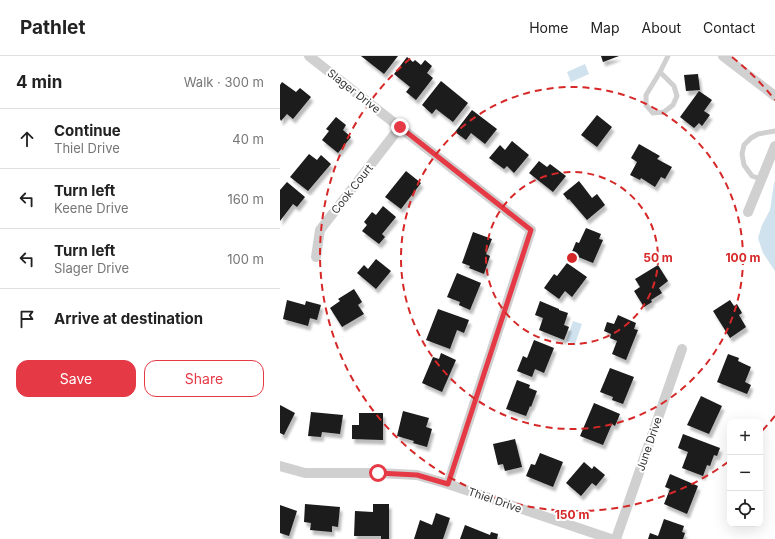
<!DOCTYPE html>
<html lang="en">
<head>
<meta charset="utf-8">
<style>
	:root { --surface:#fff; --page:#f2f2f2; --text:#222; --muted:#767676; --line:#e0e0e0; --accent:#e63946 }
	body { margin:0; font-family:Inter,sans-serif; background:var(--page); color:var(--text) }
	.controls { position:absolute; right:12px; bottom:12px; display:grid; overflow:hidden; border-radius:8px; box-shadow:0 4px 16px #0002 }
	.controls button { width:36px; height:36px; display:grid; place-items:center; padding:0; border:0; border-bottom:1px solid var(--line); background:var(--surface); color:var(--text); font:20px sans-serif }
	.stop { position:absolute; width:12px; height:12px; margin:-9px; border:3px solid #e63946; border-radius:50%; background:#fff }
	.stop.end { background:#e63946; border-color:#fff; box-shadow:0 1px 4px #0008 }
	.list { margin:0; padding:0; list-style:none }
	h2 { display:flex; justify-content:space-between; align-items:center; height:52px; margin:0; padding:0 16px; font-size:17px }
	h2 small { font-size:13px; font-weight:400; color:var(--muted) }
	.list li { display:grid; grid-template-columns:26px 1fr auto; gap:12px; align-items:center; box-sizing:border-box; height:60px; padding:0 16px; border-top:1px solid var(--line) }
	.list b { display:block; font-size:15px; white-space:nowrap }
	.list p { margin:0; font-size:13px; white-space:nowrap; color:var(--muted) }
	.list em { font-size:13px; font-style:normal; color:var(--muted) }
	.actions { display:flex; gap:8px; padding:12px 16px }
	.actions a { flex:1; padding:9px 0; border:1px solid var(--accent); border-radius:12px; text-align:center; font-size:14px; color:var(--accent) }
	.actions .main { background:var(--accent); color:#fff }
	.icon { flex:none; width:22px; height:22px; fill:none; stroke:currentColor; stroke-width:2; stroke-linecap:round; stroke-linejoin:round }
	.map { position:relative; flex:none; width:495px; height:483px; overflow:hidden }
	header { display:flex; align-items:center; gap:24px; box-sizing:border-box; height:56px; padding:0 20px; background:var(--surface); border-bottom:1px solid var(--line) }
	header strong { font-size:19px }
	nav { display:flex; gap:22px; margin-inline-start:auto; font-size:14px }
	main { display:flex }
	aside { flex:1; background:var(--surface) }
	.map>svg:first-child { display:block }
	.water { fill:#cfe2ee }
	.building { fill:#1a1a1a; filter:url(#shadow) }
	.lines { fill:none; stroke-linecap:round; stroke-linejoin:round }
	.service { stroke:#d0d0d0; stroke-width:5 }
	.minor { stroke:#d0d0d0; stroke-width:10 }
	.route { stroke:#e63946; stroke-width:5 }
	.ring { fill:none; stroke:#d62828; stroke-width:2; stroke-dasharray:7 5 }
	.labels { text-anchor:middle; stroke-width:4; stroke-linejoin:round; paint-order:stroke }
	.street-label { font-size:11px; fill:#333; stroke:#fff }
	.centre { fill:#d62828; stroke:#fff; stroke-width:2 }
	.ring-label { font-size:12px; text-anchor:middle; font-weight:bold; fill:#d62828; stroke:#fff; stroke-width:4; stroke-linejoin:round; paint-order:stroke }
</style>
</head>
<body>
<header>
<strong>Pathlet</strong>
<nav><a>Home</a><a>Map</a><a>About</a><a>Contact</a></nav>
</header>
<main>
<aside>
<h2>4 min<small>Walk · 300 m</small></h2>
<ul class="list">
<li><svg class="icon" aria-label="ahead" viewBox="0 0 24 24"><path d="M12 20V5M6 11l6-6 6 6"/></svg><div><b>Continue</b><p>Thiel Drive</p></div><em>40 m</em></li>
<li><svg class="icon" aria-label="left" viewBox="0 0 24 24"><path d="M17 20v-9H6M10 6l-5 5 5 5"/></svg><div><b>Turn left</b><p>Keene Drive</p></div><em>160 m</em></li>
<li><svg class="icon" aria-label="left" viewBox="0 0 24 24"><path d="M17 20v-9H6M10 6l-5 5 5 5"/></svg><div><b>Turn left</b><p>Slager Drive</p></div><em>100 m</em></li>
<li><svg class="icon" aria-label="arrive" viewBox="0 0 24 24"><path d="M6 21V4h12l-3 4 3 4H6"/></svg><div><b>Arrive at destination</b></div></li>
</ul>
<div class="actions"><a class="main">Save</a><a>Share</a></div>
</aside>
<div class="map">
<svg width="495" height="483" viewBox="0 0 495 483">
	<defs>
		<filter id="shadow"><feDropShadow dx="2.5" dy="4.5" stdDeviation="1" flood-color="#0004"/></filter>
	</defs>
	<rect width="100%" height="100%" fill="#fff"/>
	<path class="water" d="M305,8L309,18L291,26L287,16Z
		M495,125V215L483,197L478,182L482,169L490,154L494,127Z
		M293,265L302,268L295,288L286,285Z"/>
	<path class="building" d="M81,0H118L104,18Z
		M321,0H339L323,6Z
		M127,1L133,6L135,4L141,9L145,4L152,10L147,17L153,22L136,44L126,36L130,31L114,18Z
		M418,18L420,34L406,35L404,19Z
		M161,25L188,47L173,66L156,53L152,58L142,49Z
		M2,26L16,36L20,32L31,41L13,63L7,58L1,65L0,63V29Z
		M419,35L432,44L424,55L430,59L422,70L419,67L414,72L400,61Z
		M192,54L217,73L205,88L191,77L186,84L175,76Z
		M317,59L332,71L317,91L301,79Z
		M56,61L66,69L63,74L71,81L58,97L42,84L49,75L46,73Z
		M232,85L249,99L234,117L227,110L224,113L209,102L220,89L225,94Z
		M359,88L380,100L377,103L392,111L385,123L381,121L375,131L361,122L360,124L350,119L357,106L351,102Z
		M29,98L37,104L41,99L51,108L28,135L10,121Z
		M259,105L267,111L270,108L286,120L273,136L249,117Z
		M126,115L141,127L121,153L105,141Z
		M299,125L312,142L317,138L325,149L307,164L289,143L288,144L283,138Z
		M7,126L25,141L17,151L13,148L0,165V134Z
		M103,150L116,161L102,178L105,181L99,188L82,175L87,169L84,166L92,156L96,159Z
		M306,172L321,178L319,183L323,184L313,207L291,198L296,186L299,187Z
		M193,176L212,183L206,198L210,200L204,218L189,212L190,210L182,207Z
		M96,203L111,215L96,233L77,217L84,209L88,213Z
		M287,207L307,221L292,241L285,235L279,243L264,232L274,218L277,220Z
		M378,209L388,225L379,232L382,237L371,244L372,246L364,251L354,235L360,231L355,223Z
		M177,217L201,227L190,254L179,249L180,246L167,241Z
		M74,233L82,246L78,249L84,258L62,271L50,252L60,245L58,243Z
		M7,244L25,249L26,245L41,249L37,264L30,262L28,270L3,263Z
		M450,244L454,250L457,248L462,257L459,259L466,271L450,282L433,255Z
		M260,245L279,253V254L288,257L284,269L289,271L284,284L259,274L263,262L255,259Z
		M158,253L189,264L184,277L177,274L170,293L146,284Z
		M338,259L356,267L354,273L358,274L346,304L332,298L337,285L330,282L331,278L324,275L327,266L334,268Z
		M254,284L274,292L264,317L255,313L252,321L237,315L243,300L247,302Z
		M161,297L176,304L162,336L142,327L153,301L159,303Z
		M448,298L459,302L458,305L471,311L465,326L471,329L467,338L437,326Z
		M330,312L354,321L343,348L332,344L333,341L320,336Z
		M237,324L250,329L249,332L257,335L251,351L250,350L246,360L226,353Z
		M421,340L442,350L429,378L407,369Z
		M314,347L340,358L335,370L332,368L323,389L300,380Z
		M0,349L15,357L4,379L0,377Z
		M123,355L149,362L146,371L152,373L147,391L133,387L134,385L117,380Z
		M31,356L63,359L60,378L42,376L41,381L28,380Z
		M79,357H103V384L72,383V369H79Z
		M403,378L440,392L437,400L434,399L430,410L427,409L423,420L402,412L408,396L398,392Z
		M235,383L242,411L225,415L223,408L218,409L213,388Z
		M260,397L283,406L273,431L246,420L251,408L255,409Z
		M304,406L312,413L314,410L325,419L316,430L312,427L301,440L286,427Z
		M390,418L418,430L407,458L384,448L390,433L385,431Z
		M25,448L60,451L58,471L52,470V476L30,474L31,467L24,466Z
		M93,448H109V483H101V480H74L75,455L93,456Z
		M0,449L17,455L9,480L0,477Z
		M156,457L170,462L163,483H134L140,464L152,469Z
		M384,463L404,470L402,476L405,477L403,483H368L370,477L378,480Z
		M185,469L210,479L211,476L218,478L217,483H180Z"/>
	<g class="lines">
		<path class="service" d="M380,16L394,30L397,40L393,49L384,56L373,57L366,49V39L380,16L388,0
			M481,123L472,120L464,109L462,98L464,89L471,82L478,78L495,75"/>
		<path class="minor" d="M29,0L251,174L168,428
			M443,0L495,40
			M468,156L495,90
			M36,201L40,174L120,71
			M0,410L25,417H98L137,419L168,428L331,483
			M336,483L402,293"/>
	</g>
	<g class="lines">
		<path class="route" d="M98,417L137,419L168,428L251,174L120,71"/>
	</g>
	<g class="ring">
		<circle cx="292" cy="202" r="86"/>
		<circle cx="292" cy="202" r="171"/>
		<path d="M495 360A257 257 0 0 1 481 376M448 406A257 257 0 0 1 132 1M452 1A257 257 0 0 1 495 44"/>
	</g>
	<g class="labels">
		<g class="street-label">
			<text transform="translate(74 35) rotate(38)" y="4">Slager Drive</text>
			<text transform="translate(72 133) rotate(-52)" y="4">Cook Court</text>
			<text transform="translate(369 388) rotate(-71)" y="4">June Drive</text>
			<text transform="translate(215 444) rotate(19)" y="4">Thiel Drive</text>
		</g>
	</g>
	<circle cx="292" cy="202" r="6" class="centre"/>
	<g class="ring-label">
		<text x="378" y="206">50 m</text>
		<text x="463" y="206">100 m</text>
		<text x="292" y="463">150 m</text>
	</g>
</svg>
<div class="controls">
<button>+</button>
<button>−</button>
<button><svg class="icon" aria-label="locate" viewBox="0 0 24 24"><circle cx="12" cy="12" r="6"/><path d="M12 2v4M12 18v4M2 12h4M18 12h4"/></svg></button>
</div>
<div class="stop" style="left:98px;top:417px"></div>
<div class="stop end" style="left:120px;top:71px"></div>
</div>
</main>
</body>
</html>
